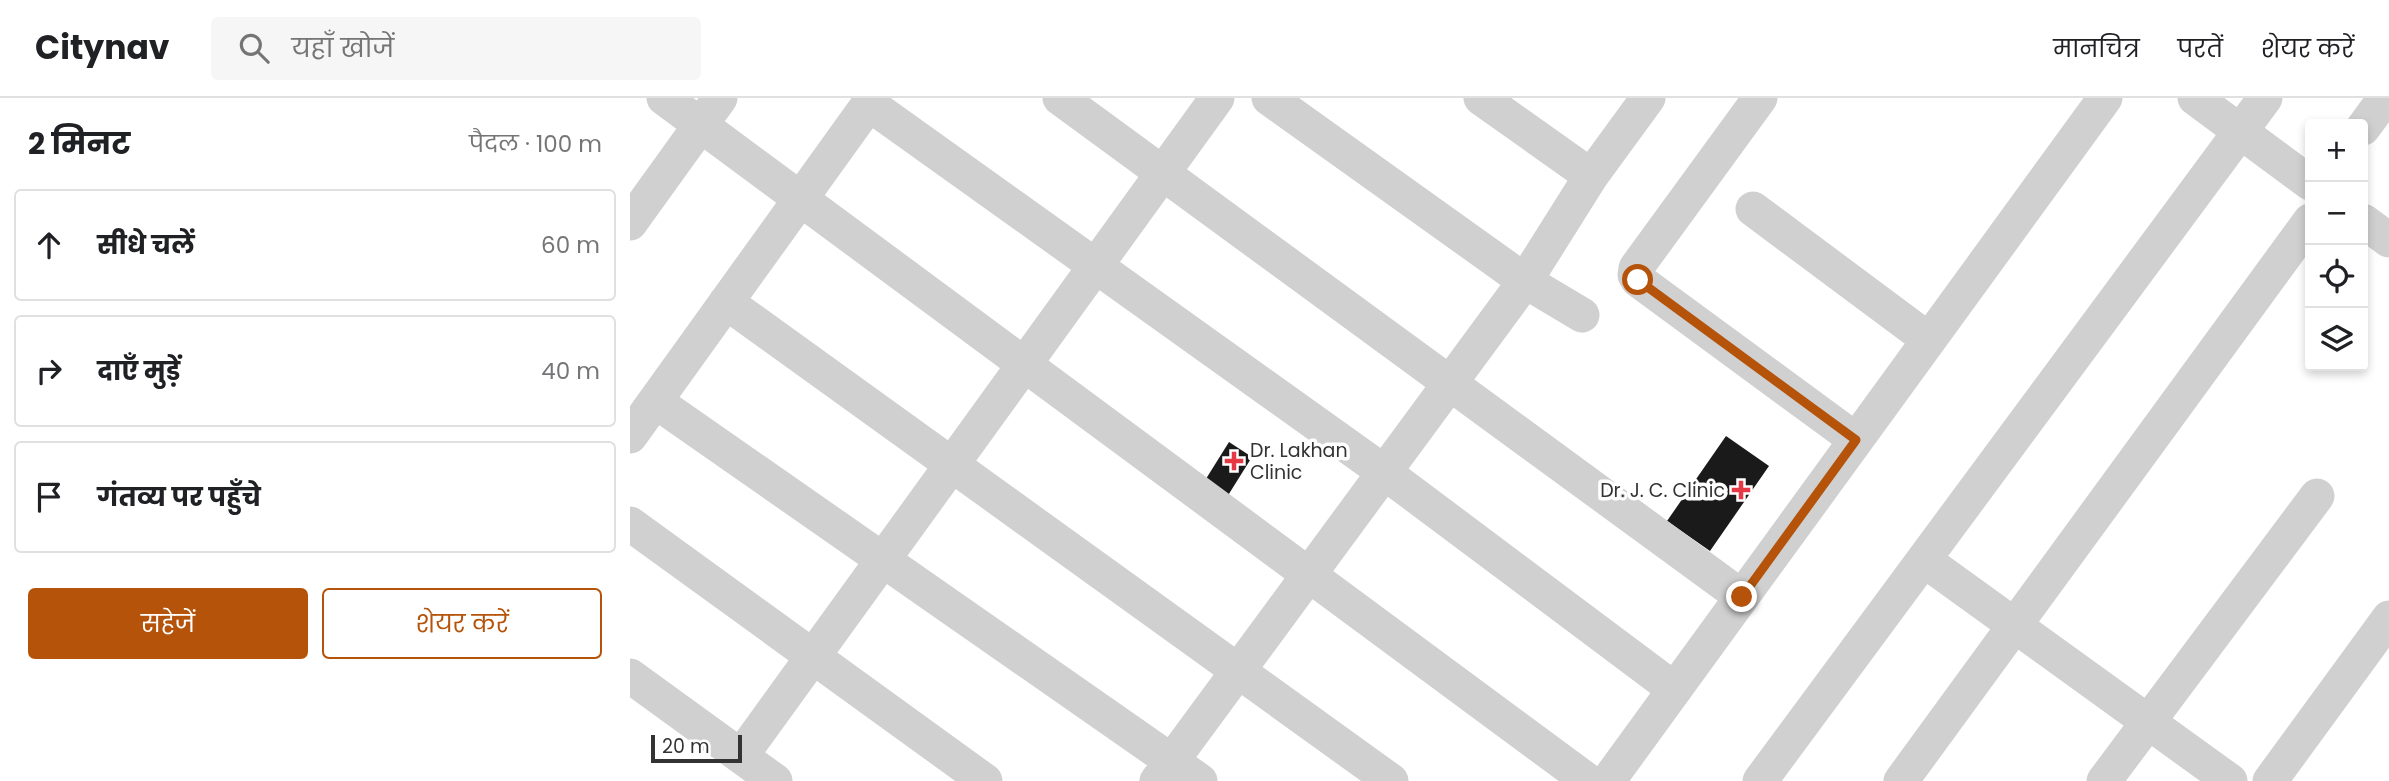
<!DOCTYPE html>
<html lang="hi">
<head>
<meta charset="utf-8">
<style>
	:root { --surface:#fff; --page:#f6f6f6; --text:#202124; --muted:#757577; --line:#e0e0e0; --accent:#b45309 }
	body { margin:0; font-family:Poppins,"Noto Sans Devanagari",sans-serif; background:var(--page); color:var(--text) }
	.controls { position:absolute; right:21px; top:21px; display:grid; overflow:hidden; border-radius:7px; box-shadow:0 4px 10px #0003 }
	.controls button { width:63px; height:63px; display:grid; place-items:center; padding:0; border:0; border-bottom:2px solid var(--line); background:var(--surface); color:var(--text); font:35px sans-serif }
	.scale { position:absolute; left:21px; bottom:18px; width:91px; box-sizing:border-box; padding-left:7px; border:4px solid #333; border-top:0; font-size:19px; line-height:24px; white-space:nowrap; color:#333; -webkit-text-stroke:5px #fff; paint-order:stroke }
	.stop { position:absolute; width:21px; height:21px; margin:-16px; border:5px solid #b45309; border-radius:50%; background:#fff }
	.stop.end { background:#b45309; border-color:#fff; box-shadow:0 2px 7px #0008 }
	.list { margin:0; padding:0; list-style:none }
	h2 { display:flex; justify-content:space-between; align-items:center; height:91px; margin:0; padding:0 28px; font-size:30px }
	h2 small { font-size:23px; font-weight:400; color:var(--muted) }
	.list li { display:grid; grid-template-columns:46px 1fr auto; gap:21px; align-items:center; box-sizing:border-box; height:112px; margin:0 14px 14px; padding:0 14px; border:2px solid var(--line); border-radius:7px }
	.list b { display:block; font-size:26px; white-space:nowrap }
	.list em { font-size:23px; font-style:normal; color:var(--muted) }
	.actions { display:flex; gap:14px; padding:21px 28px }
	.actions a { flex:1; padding:16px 0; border:2px solid var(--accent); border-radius:7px; text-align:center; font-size:24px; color:var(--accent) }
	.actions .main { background:var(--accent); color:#fff }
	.icon { flex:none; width:38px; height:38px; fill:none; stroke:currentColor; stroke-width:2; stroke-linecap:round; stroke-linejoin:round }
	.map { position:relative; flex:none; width:1759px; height:683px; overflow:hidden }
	header { display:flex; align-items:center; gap:42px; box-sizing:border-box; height:98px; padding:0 35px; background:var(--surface); border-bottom:2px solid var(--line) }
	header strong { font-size:33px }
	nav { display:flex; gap:38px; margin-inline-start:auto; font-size:24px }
	.search { width:490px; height:63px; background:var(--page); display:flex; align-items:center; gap:18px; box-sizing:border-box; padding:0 24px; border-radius:7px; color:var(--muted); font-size:26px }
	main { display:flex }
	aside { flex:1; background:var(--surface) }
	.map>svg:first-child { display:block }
	.building { fill:#1a1a1a }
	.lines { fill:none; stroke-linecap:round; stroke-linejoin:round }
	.minor { stroke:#d0d0d0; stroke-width:35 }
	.route { stroke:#b45309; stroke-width:9 }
	.poi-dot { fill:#e63946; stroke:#fff; stroke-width:2.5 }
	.labels { text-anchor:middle; stroke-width:7; stroke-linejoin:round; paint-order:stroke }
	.poi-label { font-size:19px; fill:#333; stroke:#fff; text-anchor:start }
</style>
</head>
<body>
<header>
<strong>Citynav</strong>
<div class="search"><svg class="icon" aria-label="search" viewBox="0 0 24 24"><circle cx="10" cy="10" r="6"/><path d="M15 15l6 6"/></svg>यहाँ खोजें</div>
<nav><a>मानचित्र</a><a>परतें</a><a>शेयर करें</a></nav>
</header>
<main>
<aside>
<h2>2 मिनट<small>पैदल · 100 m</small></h2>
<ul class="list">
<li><svg class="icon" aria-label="ahead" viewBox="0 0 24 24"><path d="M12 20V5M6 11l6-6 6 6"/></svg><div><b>सीधे चलें</b></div><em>60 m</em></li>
<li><svg class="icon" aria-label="right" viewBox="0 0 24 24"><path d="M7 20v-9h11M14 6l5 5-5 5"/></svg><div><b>दाएँ मुड़ें</b></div><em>40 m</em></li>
<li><svg class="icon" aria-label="arrive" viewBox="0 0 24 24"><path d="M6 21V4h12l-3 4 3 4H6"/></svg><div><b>गंतव्य पर पहुँचे</b></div></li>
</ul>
<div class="actions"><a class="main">सहेजें</a><a>शेयर करें</a></div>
</aside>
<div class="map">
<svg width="1759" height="683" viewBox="0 0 1759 683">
	<rect width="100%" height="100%" fill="#fff"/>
	<path class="building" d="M1096,338L1139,368L1080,453L1037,423Z
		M599,344L622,359L597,399L574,384Z"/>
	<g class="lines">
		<path class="minor" d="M34,0L958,683
			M430,0L1112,499
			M639,0L895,183L952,217
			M851,0L961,78
			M1130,0L1006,170L1005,177L1008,182L1226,342
			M1565,0L1680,85
			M239,6L754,374L1044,591
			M1733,30L1755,0
			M1123,111L1299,242
			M1733,123L1759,142
			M0,125L90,0
			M96,204L761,683
			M25,303L570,683
			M0,338L243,0
			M0,426L355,683
			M1294,462L1600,683
			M0,578L145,683
			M111,658L587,0
			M527,683L895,183L961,78L1018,0
			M978,683L1475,0
			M1130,683L1635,0
			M1271,683L1680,123
			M1474,683L1687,398
			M1640,683L1759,520"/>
	</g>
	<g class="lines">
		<path class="route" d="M1008,182L1226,342L1112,499"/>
	</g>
	<g class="poi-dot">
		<path d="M600.5 352.5h7v7h7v7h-7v7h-7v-7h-7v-7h7z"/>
		<path d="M1107.5 381.5h7v7h7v7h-7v7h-7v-7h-7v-7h7z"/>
	</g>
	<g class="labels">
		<g class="poi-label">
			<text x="620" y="359">Dr. Lakhan<tspan x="620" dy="22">Clinic</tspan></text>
			<text x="1095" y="399" text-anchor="end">Dr. J. C. Clinic</text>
		</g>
	</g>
</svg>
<div class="controls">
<button>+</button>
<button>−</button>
<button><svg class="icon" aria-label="locate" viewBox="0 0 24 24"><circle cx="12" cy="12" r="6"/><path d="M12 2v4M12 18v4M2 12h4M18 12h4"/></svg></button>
<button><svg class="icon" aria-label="layers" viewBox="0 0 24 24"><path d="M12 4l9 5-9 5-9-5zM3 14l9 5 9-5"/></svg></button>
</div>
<div class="scale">20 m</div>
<div class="stop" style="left:1008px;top:182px"></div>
<div class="stop end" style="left:1112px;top:499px"></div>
</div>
</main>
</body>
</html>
